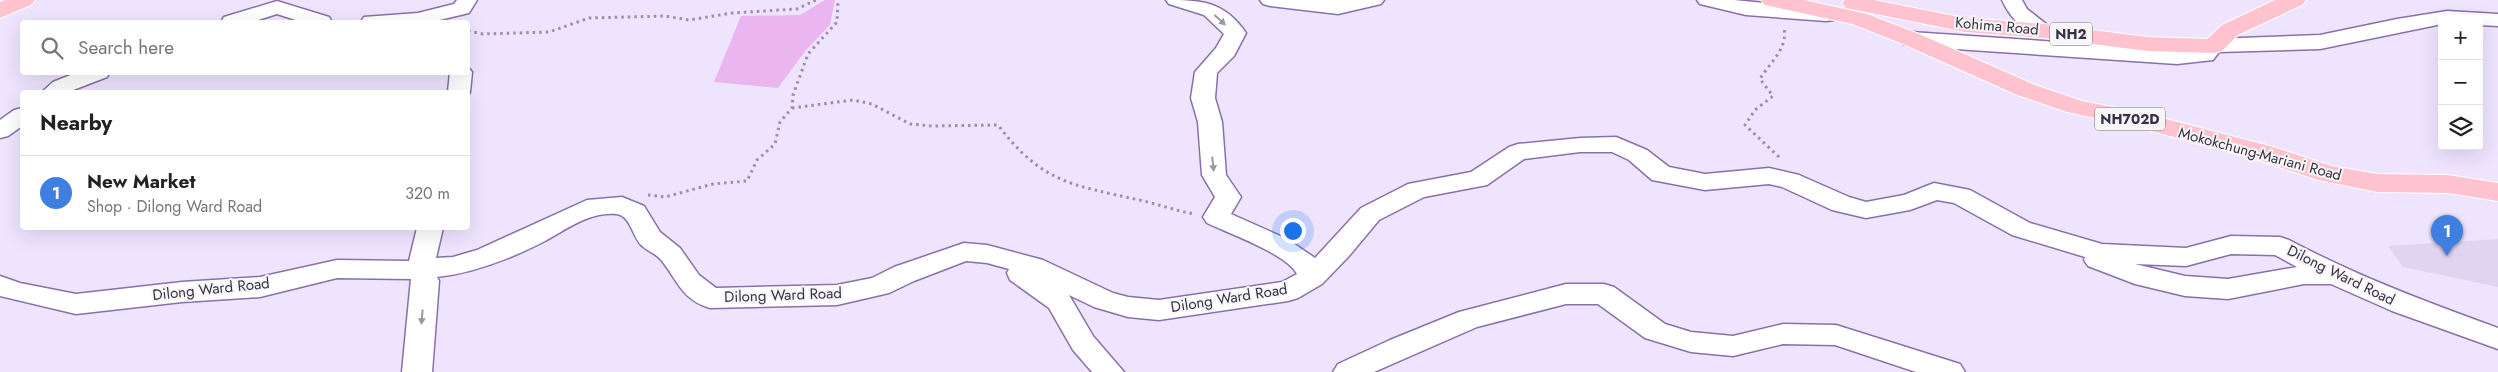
<!DOCTYPE html>
<html lang="en">
<head>
<meta charset="utf-8">
<style>
	:root { --surface:#fff; --page:#f2f2f2; --text:#222; --muted:#767676; --line:#e0e0e0; --accent:#2563eb }
	body { margin:0; font-family:Jost,sans-serif; background:var(--page); color:var(--text) }
	.controls { position:absolute; right:15px; top:15px; display:grid; overflow:hidden; border-radius:5px; box-shadow:0 5px 20px #0002 }
	.controls button { width:45px; height:45px; display:grid; place-items:center; padding:0; border:0; border-bottom:1px solid var(--line); background:var(--surface); color:var(--text); font:25px sans-serif }
	.you { position:absolute; left:1292px; top:230px; width:18px; height:18px; margin:-12px; border:4px solid #fff; border-radius:50%; background:#1a73e8; box-shadow:0 0 0 8px #1a73e833 }
	.badge { display:grid; place-items:center; width:32px; height:32px; border-radius:50%; background:var(--accent); color:#fff; font-size:16px; font-weight:700 }
	.pin { position:absolute; translate:-50% -41px; filter:drop-shadow(0 1px 2px #0008) }
	.pin::after { content:''; position:absolute; top:26px; width:18px; height:15px; background:inherit; clip-path:polygon(0 0,100% 0,50% 100%) }
	.list { margin:0; padding:0; list-style:none }
	h2 { display:flex; justify-content:space-between; align-items:center; height:65px; margin:0; padding:0 20px; font-size:21px }
	h2 small { font-size:16px; font-weight:400; color:var(--muted) }
	.list li { display:grid; grid-template-columns:32px 1fr auto; gap:15px; align-items:center; box-sizing:border-box; height:75px; padding:0 20px; border-top:1px solid var(--line) }
	.list b { display:block; font-size:19px; white-space:nowrap }
	.list p { margin:0; font-size:16px; white-space:nowrap; color:var(--muted) }
	.list em { font-size:16px; font-style:normal; color:var(--muted) }
	.icon { flex:none; width:28px; height:28px; fill:none; stroke:currentColor; stroke-width:2; stroke-linecap:round; stroke-linejoin:round }
	.map { position:relative; flex:none; width:2498px; height:372px; overflow:hidden }
	.search { position:absolute; background:var(--surface); box-shadow:0 5px 20px #0002; left:20px; top:20px; width:450px; height:55px; display:flex; align-items:center; gap:12px; box-sizing:border-box; padding:0 18px; border-radius:5px; color:var(--muted); font-size:19px }
	.panel { position:absolute; background:var(--surface); box-shadow:0 5px 20px #0002; left:20px; top:90px; width:450px; height:140px; border-radius:5px }
	.map>svg:first-child { display:block }
	.built { fill:#e0d5f1 }
	.building { fill:#ebb6f0 }
	.lines { fill:none; stroke-linecap:round; stroke-linejoin:round }
	.street-casing { stroke:#8970aa; stroke-width:3 }
	.highway-casing { stroke:#fff; stroke-width:2 }
	.path { stroke:#998fa8; stroke-width:3; stroke-dasharray:2.5 4; stroke-linecap:butt }
	.street { fill:#fff; fill-rule:evenodd }
	.highway { fill:#ffc3d0; fill-rule:evenodd }
	.oneway { fill:#9c97a3 }
	.labels { text-anchor:middle; stroke-width:4; stroke-linejoin:round; paint-order:stroke }
	.shield { fill:#f6f6f6; stroke:#726b7c; stroke-width:1 }
	.shield-label { font-size:14px; font-weight:bold; fill:#392f47 }
	.street-label { font-size:15px; fill:#392f47; stroke:#f6f6f6 }
</style>
</head>
<body>
<div class="map">
<svg width="2498" height="372" viewBox="0 0 2498 372">
	<rect width="100%" height="100%" fill="#eee4fe"/>
	<path class="built" d="M2498,239V287L2403,267L2388,246Z"/>
	<path class="building" d="M825,0H835L830,25L806,50L778,88L714,82L741,16L800,15Z"/>
	<g class="lines">
		<g class="street-casing">
			<path id="street" d="M457,0H477L469,13L431,22H361L364,17L418,13L454,4Z
				M1166,0C1201,0 1224,1 1246,33L1234,56L1217,73L1215,98L1222,122L1226,175L1241,197L1231,214L1287,239L1315,258L1361,208L1408,184L1471,172L1509,147L1518,144L1580,138L1616,137L1647,150L1669,167L1705,174L1769,168L1799,175L1849,197L1866,202L1904,195L1934,183L1970,190L2030,223L2102,244L2186,248L2231,236L2280,237L2289,240C2357,276 2426,302 2498,328V349L2392,311L2331,284H2304L2228,299L2185,296L2135,284L2088,266L2084,260L2085,257L2012,235L1954,203L1937,200L1910,210L1866,218L1832,210L1782,187L1769,184L1705,190L1652,180L1629,160L1612,152H1580L1524,159L1487,185L1424,197L1379,220L1349,256L1322,284L1298,298L1288,301L1159,320L1128,317L1094,307L1069,295L1093,336L1124,372H1092L1073,350L1049,308L1010,280L1007,273L1009,269L987,263L966,261L914,281L889,293L837,305L710,308C682,300 678,281 662,261C657,254 647,251 641,245C632,235 630,215 616,214C589,212 567,229 545,241C512,258 474,273 437,277L439,281L432,372H402L411,279L337,278L260,297L182,302L76,314L0,296V276L20,283L76,294L182,282L260,277L337,260L409,261L417,228H443L436,258L453,257L477,250L587,200L622,197L644,206L660,232L680,248L699,275L716,288L837,285L872,278L894,267L964,243L987,245L1043,260L1113,293L1128,297L1159,300L1282,282L1297,274C1287,254 1228,233 1207,223L1203,217L1215,197L1202,175L1198,122L1191,98L1195,72L1216,48L1224,34L1204,15L1169,4ZM2231,254L2275,255L2297,267L2228,279L2185,276L2135,264L2186,266Z
				M1260,0H1384L1381,4L1338,14L1270,6L1263,4Z
				M1697,0H1734L1826,9L1834,10L1837,15L1834,20L1826,21L1746,15L1700,4Z
				M2002,0H2022L2027,9L2055,31L2052,36C2030,41 2010,18 2002,0Z
				M277,1L329,17L332,22H302L277,14L252,22H221L224,17Z
				M2447,11L2498,14V26L2479,25V19H2442V24L2320,49L2219,52L2213,60L2177,64L1911,46L1903,44L1900,39L1903,34L1911,32L2177,50L2199,49L2205,41L2213,39L2320,35L2397,19Z
				M468,67L472,72L470,92L468,96V92H448L450,72H468Z
				M78,72H110L107,77L68,92H42L53,82Z
				M22,108V126L8,136L0,138V120L14,110Z
				M1566,284H1604L1614,287L1665,324L1691,332L1733,336L1783,324L1836,325L1960,364L1965,372H1916L1835,345L1783,344L1733,356L1691,352L1645,338L1598,304H1566L1477,327L1374,372H1333L1338,364L1390,340L1459,312Z"/>
		</g>
		<g class="highway-casing">
			<path id="highway" d="M5,0H35L31,5L0,18V2Z
				M1761,0H1804L1867,14L1919,34L2035,85L2082,101L2143,113L2270,146L2332,166L2377,174L2448,175L2498,183V201L2448,193L2377,192L2318,180L2252,158L2140,128L2067,112L2017,95L1903,44L1852,24L1765,5Z
				M1845,0H1874L1965,18L2044,24L2148,37L2207,39L2222,25L2275,0H2306L2302,5L2238,35L2222,51L2213,53L2148,51L2044,38L1965,32L1846,8L1842,3Z"/>
		</g>
		<path class="path" d="M468,31L483,34L549,32L589,18L665,16L689,20L732,13L797,9L816,0
			M792,108L853,100L872,104L910,124L932,126L998,125C1042,183 1072,185 1139,200C1158,204 1176,211 1195,214
			M1779,157L1745,125L1755,110L1773,96L1760,79C1770,62 1788,49 1784,28
			M648,195L665,197L713,184L747,181L757,160L775,144L780,122L792,108L793,95L808,54L837,22L838,0"/>
		<use href="#street" class="street"/>
		<use href="#highway" class="highway"/>
	</g>
	<defs><path id="oneway-solid" d="M-6-.8H1V-3.2L6.5 0L1 3.2V.8H-6Z" transform="scale(1.25)"/></defs>
	<g class="oneway">
		<use href="#oneway-solid" transform="translate(1220 20) rotate(42)"/>
		<use href="#oneway-solid" transform="translate(1213 164) rotate(84)"/>
		<use href="#oneway-solid" transform="translate(422 317) rotate(95)"/>
	</g>
	<g class="labels">
		<g class="shield">
			<rect x="2050" y="22.5" width="42" height="23" rx="4"/>
			<rect x="2095" y="107.5" width="70" height="23" rx="4"/>
		</g>
		<g class="shield-label">
			<text x="2071" y="39">NH2</text>
			<text x="2130" y="124">NH702D</text>
		</g>
		<g class="street-label">
			<text transform="translate(1997 26) rotate(5)" y="5">Kohima Road</text>
			<text transform="translate(2260 154) rotate(15)" y="5">Mokokchung-Mariani Road</text>
			<text transform="translate(2341 275) rotate(26)" y="5">Dilong Ward Road</text>
			<text transform="translate(211 289) rotate(-6)" y="5">Dilong Ward Road</text>
			<text transform="translate(783 295) rotate(-2)" y="5">Dilong Ward Road</text>
			<text transform="translate(1229 298) rotate(-9)" y="5">Dilong Ward Road</text>
		</g>
	</g>
</svg>
<div class="controls">
<button>+</button>
<button>−</button>
<button><svg class="icon" aria-label="layers" viewBox="0 0 24 24"><path d="M12 4l9 5-9 5-9-5zM3 14l9 5 9-5"/></svg></button>
</div>
<div class="you"></div>
<div class="pin badge" style="left:2447px;top:256px;background:#3f7fe0">1</div>
<div class="search"><svg class="icon" aria-label="search" viewBox="0 0 24 24"><circle cx="10" cy="10" r="6"/><path d="M15 15l6 6"/></svg>Search here</div>
<section class="panel">
<h2>Nearby<small></small></h2>
<ul class="list">
<li><span class="badge" style="background:#3f7fe0">1</span><div><b>New Market</b><p>Shop · Dilong Ward Road</p></div><em>320 m</em></li>
</ul>
</section>
</div>
</body>
</html>
